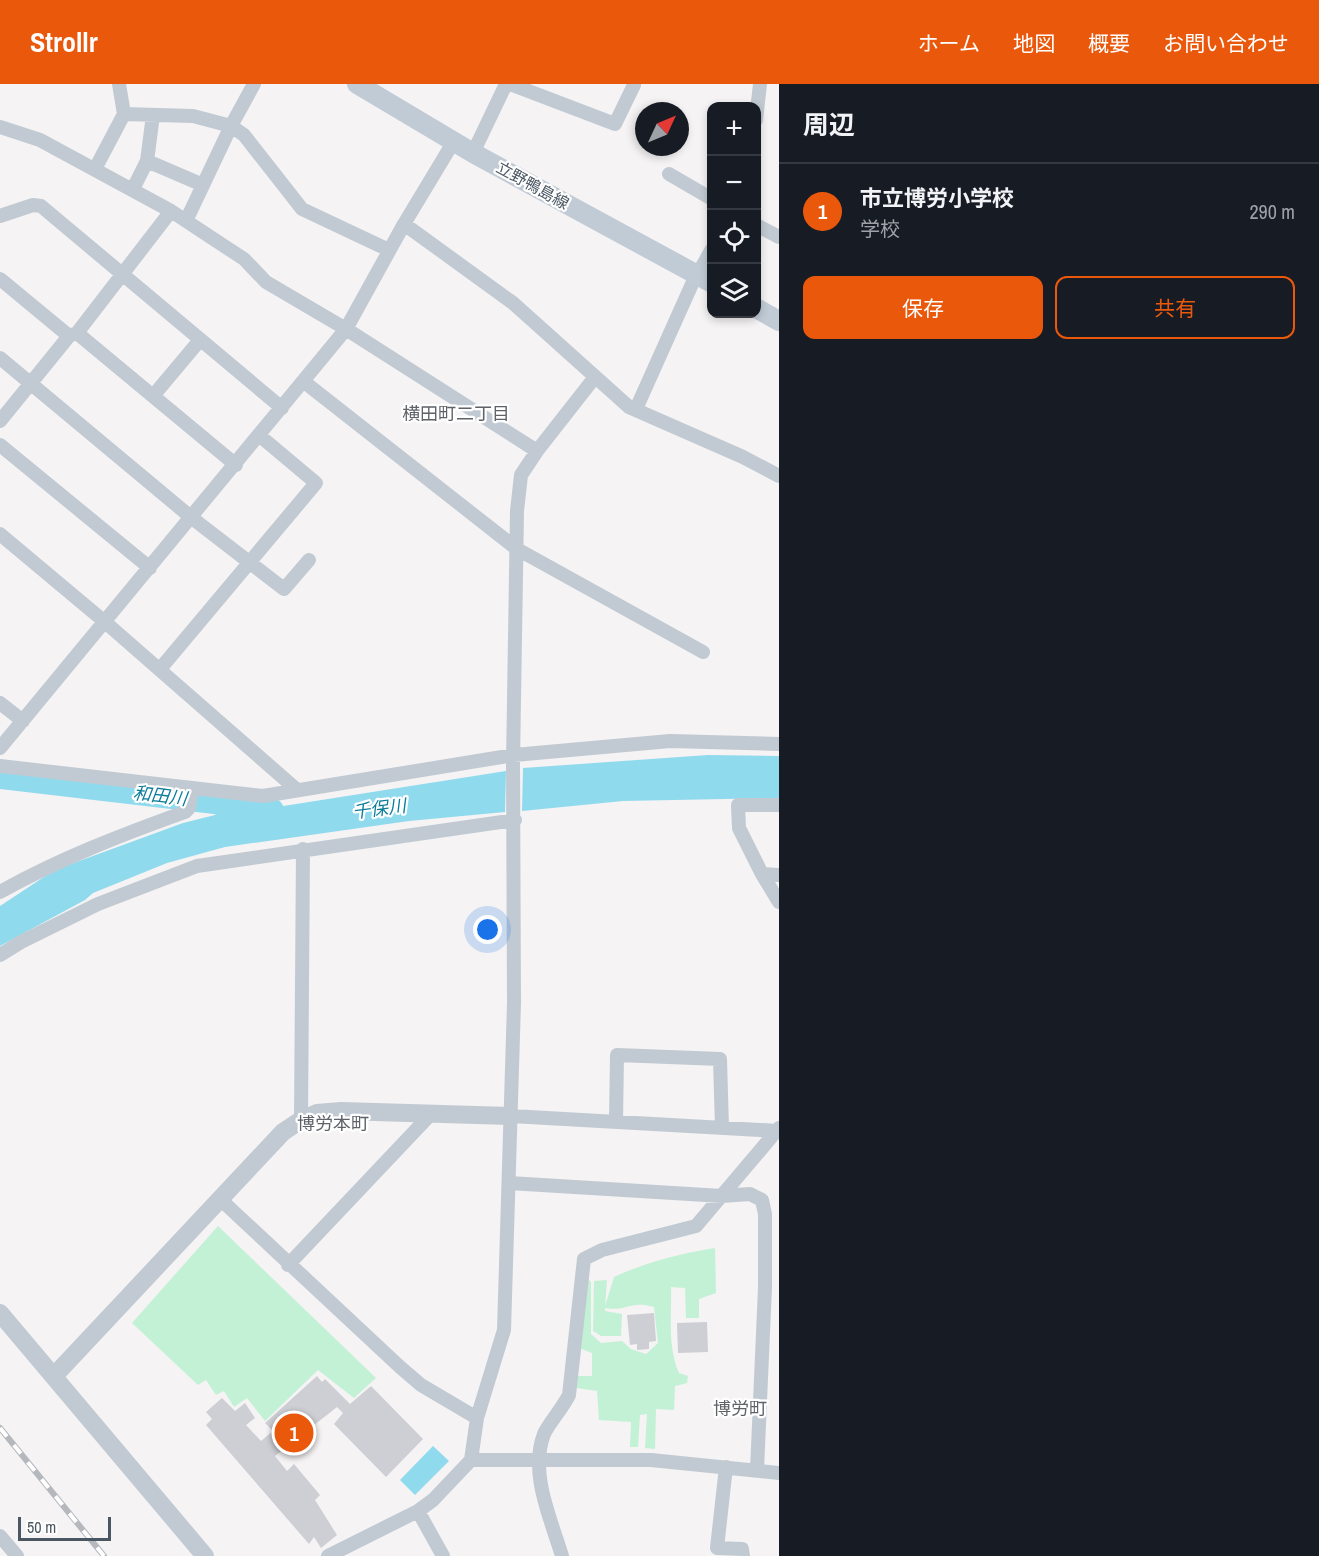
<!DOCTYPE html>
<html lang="ja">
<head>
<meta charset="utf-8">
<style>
	:root { --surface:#171b24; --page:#242831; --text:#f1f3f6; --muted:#9ea1a6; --line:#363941; --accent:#ea580c }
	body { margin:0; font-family:"Archivo Narrow","Noto Sans JP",sans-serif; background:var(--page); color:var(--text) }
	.controls { position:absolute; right:18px; top:18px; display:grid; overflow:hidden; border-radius:12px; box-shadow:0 3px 9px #0003 }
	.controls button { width:54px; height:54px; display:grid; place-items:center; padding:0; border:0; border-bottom:2px solid var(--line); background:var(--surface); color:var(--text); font:30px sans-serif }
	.compass { position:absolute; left:635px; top:18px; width:54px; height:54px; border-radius:50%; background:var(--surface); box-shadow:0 3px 9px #0003; rotate:46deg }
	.scale { position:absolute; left:18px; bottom:15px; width:93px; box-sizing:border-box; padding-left:6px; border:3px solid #4a5661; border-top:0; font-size:16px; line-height:21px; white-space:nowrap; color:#4a5661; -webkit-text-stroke:4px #fff; paint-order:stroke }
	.you { position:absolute; left:488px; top:846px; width:21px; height:21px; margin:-15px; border:4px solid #fff; border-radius:50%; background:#1a73e8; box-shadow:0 0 0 9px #1a73e833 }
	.badge { display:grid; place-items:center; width:39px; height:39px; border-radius:50%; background:var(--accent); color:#fff; font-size:20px; font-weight:700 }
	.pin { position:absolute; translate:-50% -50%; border:3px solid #fff; box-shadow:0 2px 6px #0006 }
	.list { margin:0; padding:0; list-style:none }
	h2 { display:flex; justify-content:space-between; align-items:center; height:78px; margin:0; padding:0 24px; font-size:26px }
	h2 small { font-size:20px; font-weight:400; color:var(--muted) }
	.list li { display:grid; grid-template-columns:39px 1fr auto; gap:18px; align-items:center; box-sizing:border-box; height:96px; padding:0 24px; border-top:2px solid var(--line) }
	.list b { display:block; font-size:22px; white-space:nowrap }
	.list p { margin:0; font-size:20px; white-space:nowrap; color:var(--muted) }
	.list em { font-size:20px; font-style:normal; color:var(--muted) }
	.actions { display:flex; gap:12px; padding:18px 24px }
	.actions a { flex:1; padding:14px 0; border:2px solid var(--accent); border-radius:12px; text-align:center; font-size:21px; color:var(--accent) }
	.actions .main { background:var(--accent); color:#fff }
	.icon { flex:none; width:33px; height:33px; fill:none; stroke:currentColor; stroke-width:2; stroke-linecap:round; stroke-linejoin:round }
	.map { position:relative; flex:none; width:779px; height:1472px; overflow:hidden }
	header { display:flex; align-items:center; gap:36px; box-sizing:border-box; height:84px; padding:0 30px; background:var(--accent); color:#fff }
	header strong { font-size:28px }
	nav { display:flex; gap:33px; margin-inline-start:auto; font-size:21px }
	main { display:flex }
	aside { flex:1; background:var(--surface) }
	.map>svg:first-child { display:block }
	.green { fill:#c3f1d5 }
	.water { fill:#90daee }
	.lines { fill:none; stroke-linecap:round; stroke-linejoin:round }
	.river { stroke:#90daee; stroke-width:22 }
	.building { fill:#cdcfd5 }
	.minor { stroke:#c1cad2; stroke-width:14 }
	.tertiary { stroke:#c1cad2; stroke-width:18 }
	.secondary { stroke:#c1cbd6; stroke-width:20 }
	.rail-casing { stroke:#b5b8bd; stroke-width:6 }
	.rail { stroke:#fff; stroke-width:4; stroke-dasharray:11; stroke-linecap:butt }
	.labels { text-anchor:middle; stroke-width:4.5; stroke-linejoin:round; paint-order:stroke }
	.street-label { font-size:16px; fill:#4a5661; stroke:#fff }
	.neighbourhood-label { font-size:18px; fill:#5f6368; stroke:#fff }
	.water-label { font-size:18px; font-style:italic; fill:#0c7c9b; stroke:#fff }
</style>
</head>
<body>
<header>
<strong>Strollr</strong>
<nav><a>ホーム</a><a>地図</a><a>概要</a><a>お問い合わせ</a></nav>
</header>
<main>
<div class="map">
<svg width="779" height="1472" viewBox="0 0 779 1472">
	<rect width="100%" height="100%" fill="#f5f3f3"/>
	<path class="green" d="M218,1142L376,1294L354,1314L318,1286L265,1337L247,1314L234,1323L224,1307L216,1311L206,1296L198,1301L132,1239Z
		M715,1164L716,1209L699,1215V1234H686L685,1204L671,1203C672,1232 667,1262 679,1289L688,1292L687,1299L675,1302L674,1326L656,1325L655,1365L645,1364L647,1330L640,1331L638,1363H630L631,1338L599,1336L597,1307L577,1304L575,1292H592V1269L579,1264L588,1195L591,1198V1250L601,1259L622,1257L631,1265L646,1270L658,1259L654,1223C630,1216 627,1228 605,1224V1227L622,1230L621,1252H601L593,1247L594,1197L607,1196L605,1222L614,1193C647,1178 679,1170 715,1164Z"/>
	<path class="water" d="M708,671L779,672V714L623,717L522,727L523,684Z
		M506,687L505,728L409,737L225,763L167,779L93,809L85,816L0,862V822L47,791L71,780L183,739L215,731L221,724L275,719L277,723Z
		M433,1362L449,1377L415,1411L400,1396Z"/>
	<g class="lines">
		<path class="river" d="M0,694L273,726"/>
	</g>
	<path class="building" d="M654,1229L656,1257L649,1258V1265L637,1266V1260L630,1261L627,1231Z
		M707,1238L708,1268L678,1269L677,1239Z
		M317,1292L322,1298L325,1295L350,1320L371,1302L423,1355L386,1393L334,1340L343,1329L337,1323L275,1372L287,1387L294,1380L320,1411L315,1416L337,1451L321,1464L314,1453L309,1460L206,1341L212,1335L206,1328L222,1314L235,1327L245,1319L255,1334L246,1341L261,1357L273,1347L265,1339Z"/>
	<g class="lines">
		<path class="minor" d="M119,0L124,30L193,32L231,42L244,51L302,125L389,166
			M510,0L615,40L634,1
			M756,36L760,0
			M0,43L40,56L171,127L244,175L266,198L346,245L537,367
			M473,69L506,0
			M147,77L203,101
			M95,85L124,30
			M669,90L712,115
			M133,105L147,77L153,31
			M0,132L33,121L41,122L282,324
			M186,137L231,42L254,0
			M404,140L513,219L629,323L743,373L779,392
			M756,141L779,153
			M0,195L69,252
			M77,249L236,381
			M0,274L192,434L284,505L309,476
			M303,297L517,465L703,568
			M153,312L200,256
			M636,325L692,200L712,165
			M0,337L69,252L77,249L171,127
			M0,361L150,484
			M0,450L105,538L296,705
			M160,585L316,399L260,352
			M0,619L23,637
			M0,664L346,245L404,140L454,57
			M0,682L263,712L514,671L670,657L779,660
			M779,721H738L739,744L762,790L779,791
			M762,790L779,818
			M0,808C59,775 121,751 185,728L189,724L192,706
			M0,871L21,858L98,820L197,782L515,736
			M511,1032L779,1047
			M301,1036L303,765
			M616,1038L617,971L720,975L722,1044
			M509,1099L722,1112L750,1110L762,1116L765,1130V1203L757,1386
			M219,1114L400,1283L421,1301L477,1334
			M288,1181L431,1030
			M471,1376H651L779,1389
			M726,1383L717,1464L742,1465L743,1472
			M418,1427L443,1472
			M0,1452L17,1472
			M328,1472L418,1427L433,1416L471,1376L477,1334L504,1246L514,919L513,679L517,427L521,391L537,367L595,293
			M562,1472C551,1435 529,1389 544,1350C549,1339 562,1325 569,1311L584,1175L602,1166L696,1142L779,1044"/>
		<path class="tertiary" d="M0,1229L205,1472
			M54,1292L283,1048L301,1036L317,1029L341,1027L511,1032"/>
		<path class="secondary" d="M357,0L473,69L712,199
			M756,224L779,237"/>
		<g class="rail-casing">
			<path id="rail" d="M0,1344L104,1472"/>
		</g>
		<use href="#rail" class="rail"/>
	</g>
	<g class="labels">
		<g class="street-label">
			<text transform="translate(533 101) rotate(29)" y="6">立野鴨島線</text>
		</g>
		<g class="neighbourhood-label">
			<text x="456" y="336">横田町二丁目</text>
			<text x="333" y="1046">博労本町</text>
			<text x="740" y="1331">博労町</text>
		</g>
		<g class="water-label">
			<text transform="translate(160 712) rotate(7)" y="6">和田川</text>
			<text transform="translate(379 725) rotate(-7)" y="6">千保川</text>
		</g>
	</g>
</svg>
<div class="controls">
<button>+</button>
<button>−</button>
<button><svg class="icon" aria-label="locate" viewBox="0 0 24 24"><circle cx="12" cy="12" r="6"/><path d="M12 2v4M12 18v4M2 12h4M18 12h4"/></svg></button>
<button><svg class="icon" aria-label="layers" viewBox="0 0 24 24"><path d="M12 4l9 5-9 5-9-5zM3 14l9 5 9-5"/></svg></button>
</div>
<svg class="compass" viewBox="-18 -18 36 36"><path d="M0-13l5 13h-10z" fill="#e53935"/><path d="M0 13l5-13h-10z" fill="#9ea1a6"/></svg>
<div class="scale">50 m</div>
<div class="you"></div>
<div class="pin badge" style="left:294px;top:1349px">1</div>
</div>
<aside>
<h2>周辺<small></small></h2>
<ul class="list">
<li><span class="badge">1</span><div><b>市立博労小学校</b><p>学校</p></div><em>290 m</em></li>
</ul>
<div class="actions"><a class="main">保存</a><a>共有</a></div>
</aside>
</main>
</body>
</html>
